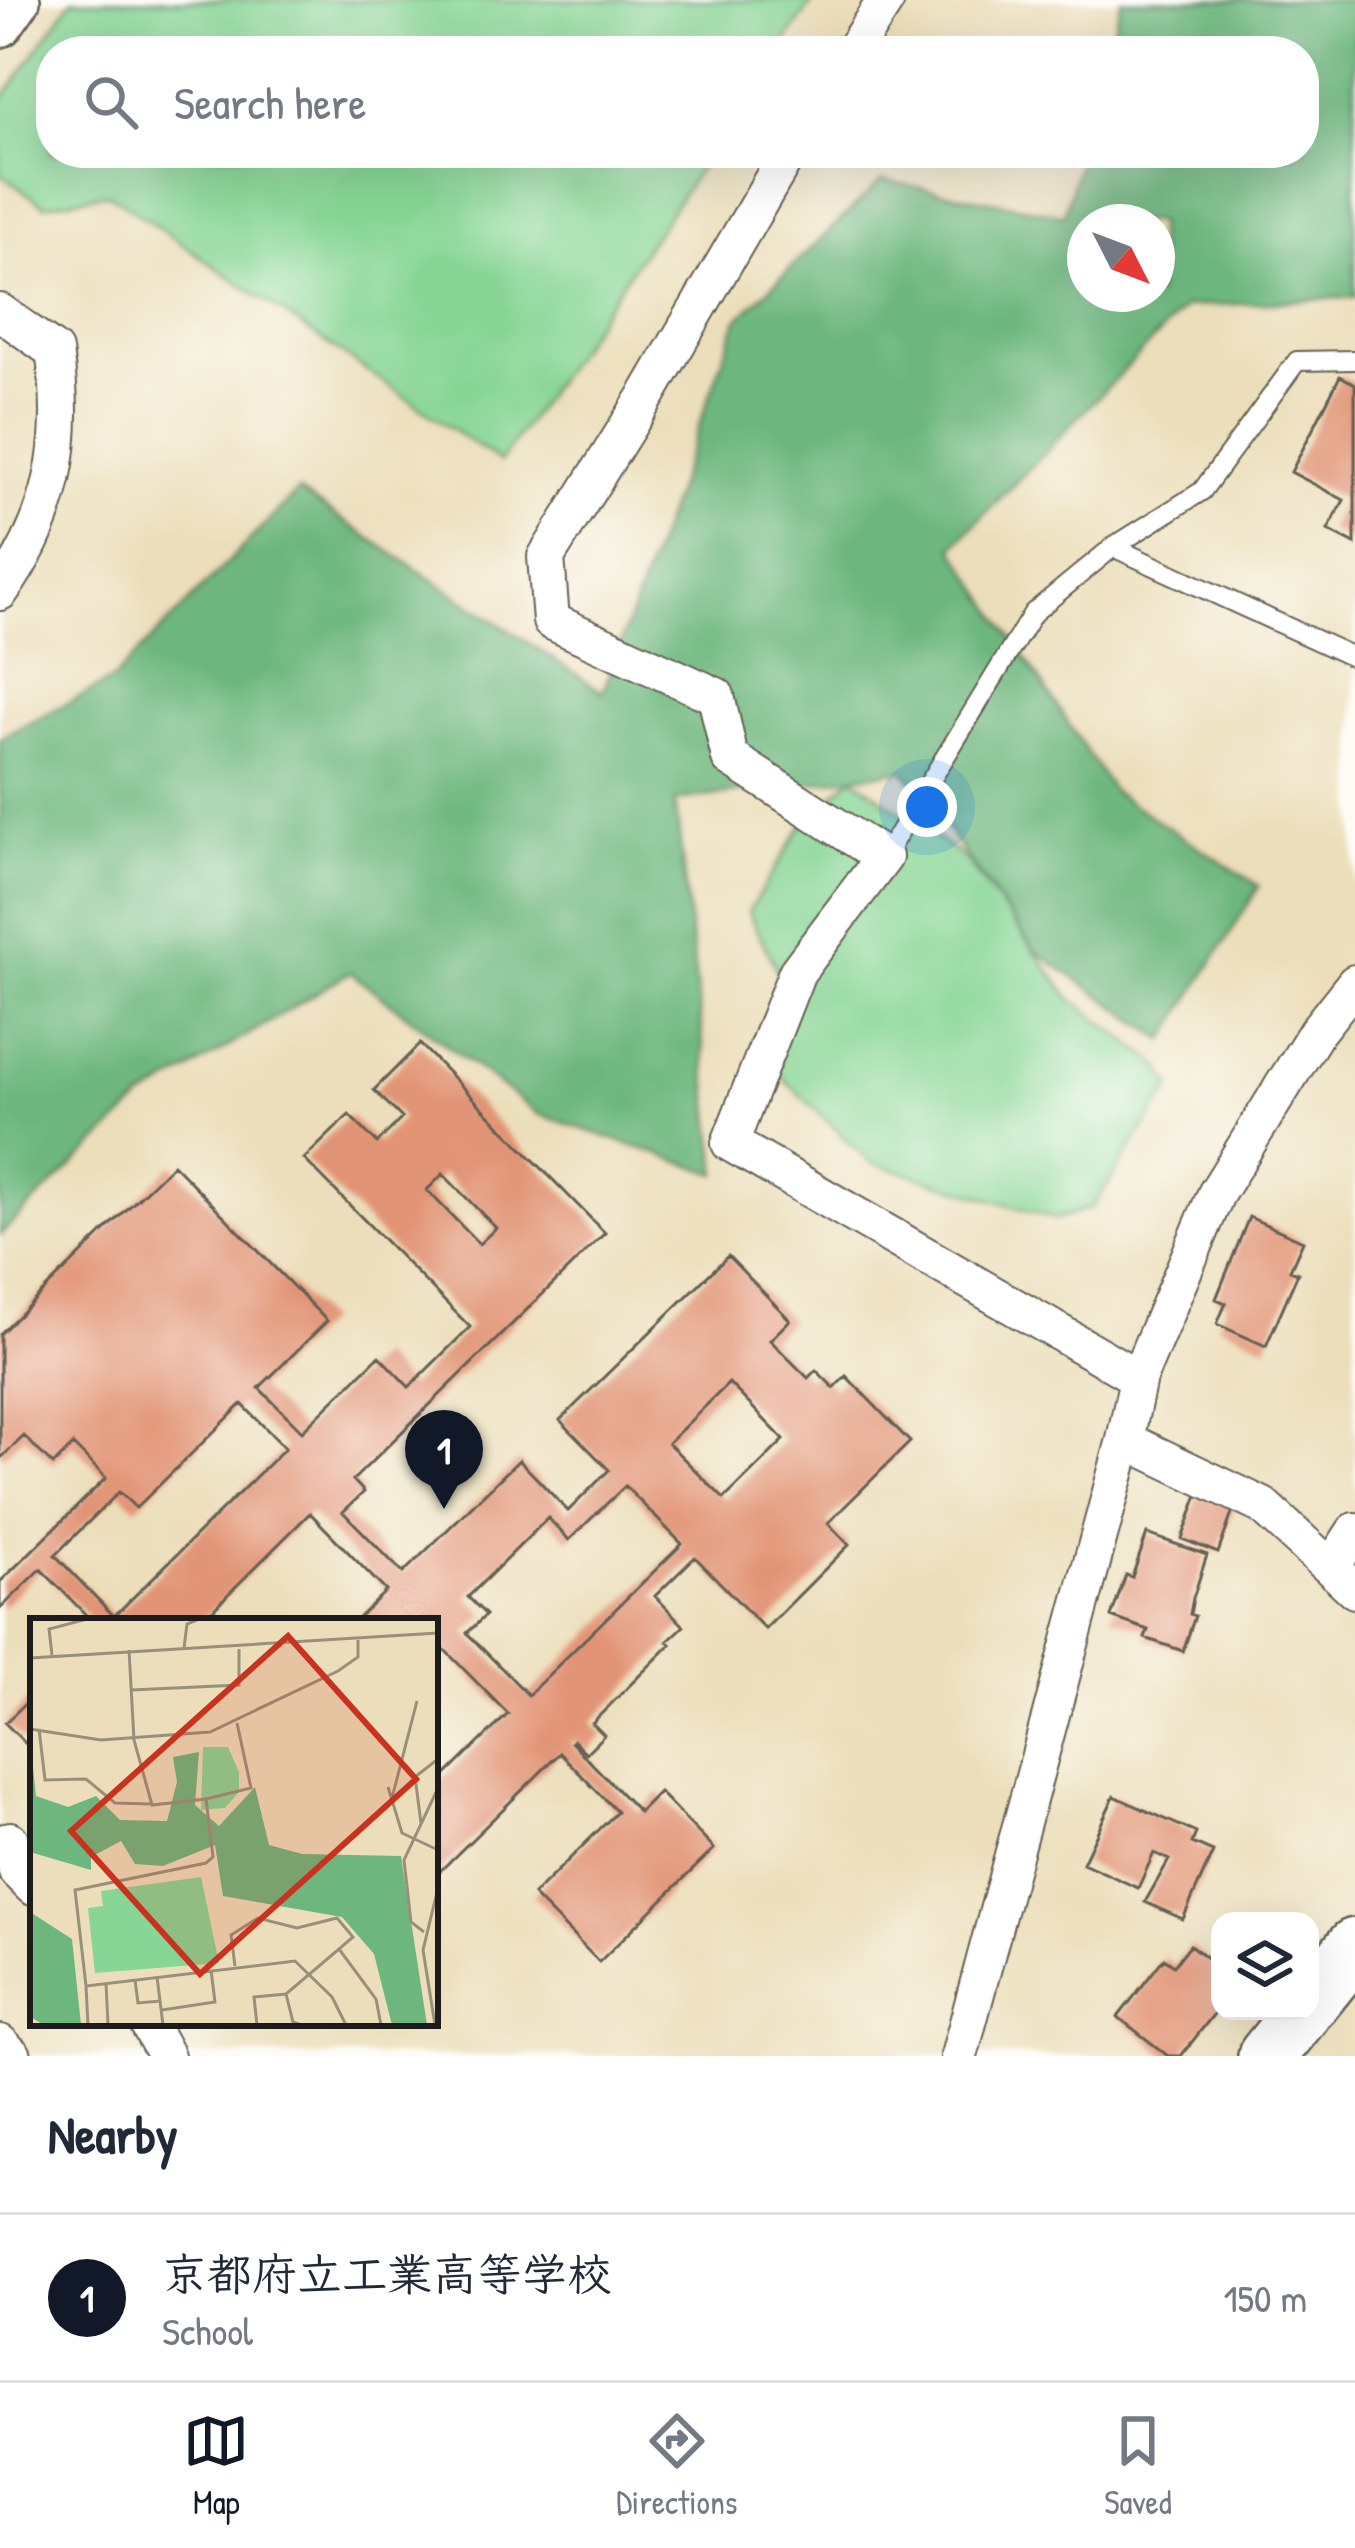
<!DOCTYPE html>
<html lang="en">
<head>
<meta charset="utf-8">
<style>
	:root { --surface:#fff; --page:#f2f2f3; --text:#1f2937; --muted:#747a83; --line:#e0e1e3; --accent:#111827 }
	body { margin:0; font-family:"Patrick Hand","Klee One",sans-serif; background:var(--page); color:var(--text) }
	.controls { position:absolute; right:36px; bottom:36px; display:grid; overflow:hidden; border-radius:24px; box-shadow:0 12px 48px #0002 }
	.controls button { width:108px; height:108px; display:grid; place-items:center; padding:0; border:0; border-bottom:3px solid var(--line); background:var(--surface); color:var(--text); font:60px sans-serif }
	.compass { position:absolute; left:1067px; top:204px; width:108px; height:108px; border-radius:50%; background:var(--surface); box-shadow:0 12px 48px #0002; rotate:132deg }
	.you { position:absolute; left:927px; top:807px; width:42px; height:42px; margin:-30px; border:9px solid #fff; border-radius:50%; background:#1a73e8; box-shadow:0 0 0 18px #1a73e833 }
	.badge { display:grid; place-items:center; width:78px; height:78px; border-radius:50%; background:var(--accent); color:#fff; font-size:39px; font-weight:700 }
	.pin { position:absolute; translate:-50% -99px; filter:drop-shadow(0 3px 6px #0008) }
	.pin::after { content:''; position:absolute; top:63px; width:42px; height:36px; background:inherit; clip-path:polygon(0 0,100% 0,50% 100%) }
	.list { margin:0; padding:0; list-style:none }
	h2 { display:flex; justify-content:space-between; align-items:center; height:156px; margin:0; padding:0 48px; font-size:51px }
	h2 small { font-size:39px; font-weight:400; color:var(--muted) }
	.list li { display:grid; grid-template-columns:78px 1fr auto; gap:36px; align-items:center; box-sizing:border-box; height:168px; padding:0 48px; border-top:3px solid var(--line) }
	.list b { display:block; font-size:45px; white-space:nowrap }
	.list p { margin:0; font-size:39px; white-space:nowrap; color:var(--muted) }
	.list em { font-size:39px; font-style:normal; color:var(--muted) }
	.icon { flex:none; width:66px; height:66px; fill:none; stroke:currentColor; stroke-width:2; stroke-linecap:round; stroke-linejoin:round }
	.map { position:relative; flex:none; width:1355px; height:2056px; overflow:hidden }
	.search { position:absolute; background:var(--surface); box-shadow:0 12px 48px #0002; left:36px; right:36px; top:36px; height:132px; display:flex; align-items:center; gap:30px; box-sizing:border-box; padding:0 42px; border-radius:48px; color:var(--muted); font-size:45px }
	.sheet { height:324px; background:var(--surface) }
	nav { display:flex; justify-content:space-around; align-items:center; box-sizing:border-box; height:168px; border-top:3px solid var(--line); background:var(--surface); font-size:33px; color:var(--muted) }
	nav a { display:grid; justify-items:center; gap:6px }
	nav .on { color:var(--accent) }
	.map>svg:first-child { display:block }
	.green { fill:#87d695; stroke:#527958; stroke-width:3 }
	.forest { fill:#6db77e; stroke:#446a4d; stroke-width:3; fill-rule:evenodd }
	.building { fill:#e29476; fill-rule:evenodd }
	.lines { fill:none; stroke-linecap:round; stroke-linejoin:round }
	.service-casing { stroke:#656053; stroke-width:22 }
	.minor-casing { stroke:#656053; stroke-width:40 }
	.tertiary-casing { stroke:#656053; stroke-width:50 }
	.primary-casing { stroke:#656053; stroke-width:62 }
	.service { stroke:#fff; stroke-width:18 }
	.minor { stroke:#fff; stroke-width:36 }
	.tertiary { stroke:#fff; stroke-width:45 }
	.primary { stroke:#fff; stroke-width:57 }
	.inset-road { fill:none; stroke:#99907b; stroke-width:3 }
	.view { fill:#c8321e; fill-opacity:0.15; stroke:#c8321e; stroke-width:6 }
	.inset-edge { fill:none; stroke:#1c1c1c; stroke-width:6 }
</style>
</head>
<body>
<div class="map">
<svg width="1355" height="2056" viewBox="0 0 1355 2056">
	<rect width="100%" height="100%" fill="#fdfcf7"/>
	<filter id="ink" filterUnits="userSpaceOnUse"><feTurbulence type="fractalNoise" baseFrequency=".00833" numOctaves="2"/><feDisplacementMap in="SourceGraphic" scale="24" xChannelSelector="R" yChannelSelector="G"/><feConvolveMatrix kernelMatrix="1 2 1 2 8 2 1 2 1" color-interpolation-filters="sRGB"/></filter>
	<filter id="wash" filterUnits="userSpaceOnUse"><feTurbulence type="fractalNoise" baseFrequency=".004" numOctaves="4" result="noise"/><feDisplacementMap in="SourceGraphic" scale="48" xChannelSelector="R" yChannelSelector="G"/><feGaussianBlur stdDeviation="2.7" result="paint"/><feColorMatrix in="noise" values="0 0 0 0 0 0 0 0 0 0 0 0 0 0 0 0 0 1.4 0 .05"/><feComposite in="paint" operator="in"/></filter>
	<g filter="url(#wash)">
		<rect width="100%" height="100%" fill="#ecdeba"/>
		<path class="green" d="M72,0H814L779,51H51V153H710L500,462L108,193L44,205L0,174V103Z
			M853,777L965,859L1071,999L1159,1065L1172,1086L1092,1208L1056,1219L870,1162L766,1062L780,976L748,912L804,823Z"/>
		<path class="forest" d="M1121,0H1355V297L1185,307L953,547L1113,792L1259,886L1165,1040L1034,950L904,770L675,801L718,1174L538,1114L350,972L142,1100L0,1235V738L112,680L298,491L603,692L737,320L882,180L1064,215L1081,153H1304V51H1108ZM1085,222H1157V294H1085Z"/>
		<g id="blocks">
			<path class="building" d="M1340,376L1355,384V544L1328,530L1344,500L1291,472Z
				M420,1044L605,1233L353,1480L364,1492L343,1512L403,1573L519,1460L568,1511L609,1470L560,1420L728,1256L790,1320L770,1340L808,1378L816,1370L834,1388L846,1376L910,1442L828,1523L849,1545L765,1629L695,1557L655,1596L684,1626L668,1641L671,1644L592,1723L604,1735L586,1753L573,1740L571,1742L639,1812L659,1792L714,1849L599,1962L533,1895L617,1812L560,1753L435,1876V1786L508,1714L435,1640V1621H355L386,1591L310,1513L201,1621H92L41,1569L0,1609V1582L106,1478L73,1445L53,1465L24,1436L2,1457L0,1455V1334L173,1164L327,1321L259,1388L302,1431L379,1356L409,1387L470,1327L304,1159L349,1115L377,1143L402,1118L374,1090ZM443,1174L496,1228L479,1244L427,1190ZM729,1383L784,1440L724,1499L668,1443ZM242,1404L285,1448L114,1616L55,1555L119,1492L136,1508ZM625,1486L682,1544L528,1695L467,1633L486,1615L468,1597L548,1518L569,1540Z
				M1249,1217L1303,1241L1290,1270L1298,1273L1266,1346L1217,1324L1226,1303L1216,1299Z
				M1198,1495L1234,1508L1218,1553L1182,1539Z
				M1147,1534L1207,1555L1193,1598L1190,1614L1195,1616L1183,1651L1145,1638L1148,1630L1111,1617L1126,1575L1132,1577Z
				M33,1696V1751L5,1723Z
				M1114,1796L1196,1833L1192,1843L1213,1852L1183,1919L1145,1902L1169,1860L1154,1853L1138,1888L1083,1863Z
				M1190,1945L1220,1968V2006L1181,2056H1168L1118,2017L1164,1958L1174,1965Z"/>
		</g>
	</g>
	<g filter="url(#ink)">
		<use href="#blocks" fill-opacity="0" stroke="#656053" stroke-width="3"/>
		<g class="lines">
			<g class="service-casing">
				<path id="service" d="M1113,547L1202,491L1297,361L1355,360
					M884,857L1033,613L1113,547L1355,658"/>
			</g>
			<g class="minor-casing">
				<path id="minor" d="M853,51L886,0
					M788,153L649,392L546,557L551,621L716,696L730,758L884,857L797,972L730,1143L1138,1378
					M0,312L54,351C68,441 54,517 0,592
					M1125,1440L1263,1506L1331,1568
					M1355,1531L1331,1568L1355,1590
					M10,1840L17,1871L33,1887
					M148,2023L166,2056
					M0,2043L13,2056
					M959,2056L1125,1440L1138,1378L1216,1194L1317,1031L1355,983"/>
			</g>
			<g class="tertiary-casing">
				<path id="tertiary" d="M0,24L17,0"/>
			</g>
			<g class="primary-casing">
				<path id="primary" d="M1310,2003L1355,1947
					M1267,2056L1303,2011"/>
			</g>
			<use href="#service" class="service"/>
			<use href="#minor" class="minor"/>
			<use href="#tertiary" class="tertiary"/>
			<use href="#primary" class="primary"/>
		</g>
	</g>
	<g transform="translate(30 1618)">
		<rect width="408" height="408" fill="#ecdeba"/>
		<path d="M173,129H198L209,154V174L195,190L171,192ZM171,259L189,345L65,355L58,290L73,288L71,273Z" fill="#87d695"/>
		<path d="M0,119L6,178L38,189L66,178L90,202L137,203L147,164L143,139L169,134L165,187L189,208L225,169L239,227L272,236L371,238L397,407H362L344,336L312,299L193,278L185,227L133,248L105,246L91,223L61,239V252L0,234ZM0,294L42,321L51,407H13L0,398Z" fill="#6db77e"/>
		<path class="inset-road" d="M154,30L157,6L169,1M99,32L104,122L122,187L176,181M22,37L19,11L57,1M0,40L408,15M101,72L209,67V31M0,111L71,122L180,114L308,53L328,39V22M9,111L15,162L56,161L85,185L120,186M358,169L372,215L408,232M362,180L387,83M391,205L385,159L408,141M394,314L381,304L374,242L408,170M205,348L201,317L228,300L267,310L307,300L323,319L309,331M127,359L133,407M105,362L108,385L131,383M76,365L78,407M56,368L45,272L176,245L183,239L176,181L221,170L207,105M256,376L263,404L271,407M132,392L185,384L181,352M58,407L56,368L265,343L302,379L316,407M227,407L224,379L256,376L309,331L346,381L351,407M405,407L393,332L408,270"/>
		<path class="view" d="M258,18L386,161L170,356L41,213Z"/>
		<rect width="408" height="408" class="inset-edge"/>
	</g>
</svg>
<div class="controls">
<button><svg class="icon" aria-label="layers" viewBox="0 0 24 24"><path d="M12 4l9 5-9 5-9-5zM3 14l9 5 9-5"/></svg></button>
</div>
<svg class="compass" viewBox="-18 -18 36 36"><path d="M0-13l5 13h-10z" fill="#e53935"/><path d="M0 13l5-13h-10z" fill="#747a83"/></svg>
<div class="you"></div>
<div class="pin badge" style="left:444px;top:1509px">1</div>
<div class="search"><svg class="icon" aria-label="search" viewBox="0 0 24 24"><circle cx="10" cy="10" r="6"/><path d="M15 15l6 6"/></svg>Search here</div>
</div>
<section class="sheet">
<h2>Nearby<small></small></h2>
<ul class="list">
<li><span class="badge">1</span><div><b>京都府立工業高等学校</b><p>School</p></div><em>150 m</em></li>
</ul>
</section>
<nav>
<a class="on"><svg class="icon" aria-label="map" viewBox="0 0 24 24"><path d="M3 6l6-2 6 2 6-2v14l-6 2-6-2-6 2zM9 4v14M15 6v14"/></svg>Map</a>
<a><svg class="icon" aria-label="directions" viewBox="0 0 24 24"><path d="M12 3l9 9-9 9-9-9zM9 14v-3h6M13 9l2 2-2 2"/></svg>Directions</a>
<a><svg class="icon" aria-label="saved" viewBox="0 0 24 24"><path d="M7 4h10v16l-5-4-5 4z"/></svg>Saved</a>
</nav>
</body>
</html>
